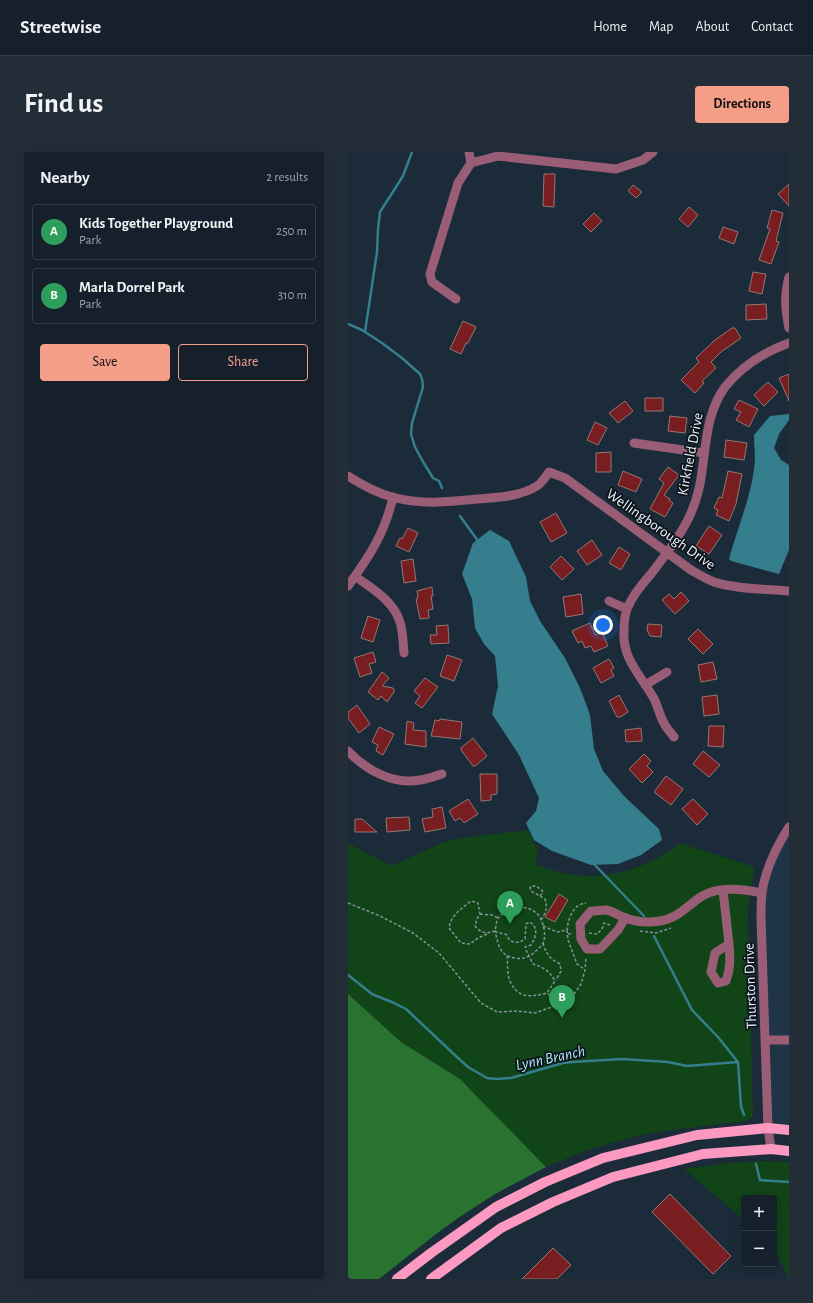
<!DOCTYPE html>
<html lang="en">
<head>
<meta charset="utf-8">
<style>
	:root { --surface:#15202c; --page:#222d38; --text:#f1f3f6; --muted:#9da3a9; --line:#343e48; --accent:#f49e88 }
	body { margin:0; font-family:"Alegreya Sans",sans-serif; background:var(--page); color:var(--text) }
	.controls { position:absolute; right:12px; bottom:12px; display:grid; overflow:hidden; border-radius:4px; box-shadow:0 4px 16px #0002 }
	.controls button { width:36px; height:36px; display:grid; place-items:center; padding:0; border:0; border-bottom:1px solid var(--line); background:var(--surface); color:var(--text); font:20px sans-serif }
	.you { position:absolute; left:255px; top:473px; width:14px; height:14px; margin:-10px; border:3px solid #fff; border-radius:50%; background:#1a73e8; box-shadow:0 0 0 6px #1a73e833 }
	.badge { display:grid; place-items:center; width:26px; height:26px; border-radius:50%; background:var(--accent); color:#fff; font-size:13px; font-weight:700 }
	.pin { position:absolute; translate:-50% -33px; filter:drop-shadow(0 1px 2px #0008) }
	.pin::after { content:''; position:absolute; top:21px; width:14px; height:12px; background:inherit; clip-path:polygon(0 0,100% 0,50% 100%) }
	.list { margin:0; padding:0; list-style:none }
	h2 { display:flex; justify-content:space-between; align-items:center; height:52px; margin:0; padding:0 16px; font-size:17px }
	h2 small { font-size:13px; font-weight:400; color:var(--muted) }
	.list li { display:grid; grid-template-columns:26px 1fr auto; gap:12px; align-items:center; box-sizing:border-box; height:56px; margin:0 8px 8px; padding:0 8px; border:1px solid var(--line); border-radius:4px }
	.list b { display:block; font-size:15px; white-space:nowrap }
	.list p { margin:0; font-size:13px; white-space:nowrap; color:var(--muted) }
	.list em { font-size:13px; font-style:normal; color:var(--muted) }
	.actions { display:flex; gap:8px; padding:12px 16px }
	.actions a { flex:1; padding:9px 0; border:1px solid var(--accent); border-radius:4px; text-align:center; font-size:14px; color:var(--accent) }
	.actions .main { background:var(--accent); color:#111 }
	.map { position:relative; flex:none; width:441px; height:1127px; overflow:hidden; border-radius:4px }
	header { display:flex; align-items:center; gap:24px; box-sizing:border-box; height:56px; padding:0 20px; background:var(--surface); border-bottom:1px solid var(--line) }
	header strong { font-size:19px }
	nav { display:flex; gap:22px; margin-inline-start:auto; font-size:14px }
	.intro { display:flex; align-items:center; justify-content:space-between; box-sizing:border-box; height:96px; padding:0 24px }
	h1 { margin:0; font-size:28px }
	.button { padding:10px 18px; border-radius:4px; background:var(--accent); color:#111; font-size:14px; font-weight:700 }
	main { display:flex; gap:24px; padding:0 24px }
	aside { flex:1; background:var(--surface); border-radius:4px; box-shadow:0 4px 16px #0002 }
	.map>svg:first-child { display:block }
	.built { fill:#203448 }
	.green { fill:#114417 }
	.forest { fill:#287330 }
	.water { fill:#357e8d }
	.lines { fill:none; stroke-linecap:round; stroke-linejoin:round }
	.stream { stroke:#357e8d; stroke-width:2.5 }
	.building { fill:#791e20; stroke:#927775 }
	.path { stroke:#85919e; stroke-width:1.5; stroke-dasharray:3 2; stroke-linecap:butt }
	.minor { stroke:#995d75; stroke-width:9 }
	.major { stroke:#fb99c1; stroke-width:10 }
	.labels { text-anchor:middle; stroke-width:3.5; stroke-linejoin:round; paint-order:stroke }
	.street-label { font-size:15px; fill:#eaf4fe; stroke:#0c1319 }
	.water-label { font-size:16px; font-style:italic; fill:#abe6f3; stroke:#0c1319 }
</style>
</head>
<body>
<header>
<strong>Streetwise</strong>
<nav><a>Home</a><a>Map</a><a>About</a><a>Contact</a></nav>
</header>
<div class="intro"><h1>Find us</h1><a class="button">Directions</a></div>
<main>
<aside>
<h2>Nearby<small>2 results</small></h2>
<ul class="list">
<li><span class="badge" style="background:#2e9e5b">A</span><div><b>Kids Together Playground</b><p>Park</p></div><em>250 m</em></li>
<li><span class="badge" style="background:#2e9e5b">B</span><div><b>Marla Dorrel Park</b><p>Park</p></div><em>310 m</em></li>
</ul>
<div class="actions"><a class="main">Save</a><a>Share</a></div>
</aside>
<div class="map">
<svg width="441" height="1127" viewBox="0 0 441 1127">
	<rect width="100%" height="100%" fill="#1c2b3a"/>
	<path class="built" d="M441,675V979L420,976L414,741Z"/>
	<path class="green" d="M181,678L187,695L191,694L187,712C238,734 288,725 332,691L407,715L401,745L400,764L405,965L398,969C367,973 335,976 304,981C267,988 232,1000 198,1015L112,927L53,890L0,842V693L5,694L44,714L94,691L106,687Z
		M418,1009L441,1010V1127L426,1096V1046H396V1068L336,1017L380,1011Z"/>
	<path class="forest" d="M0,842L53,890L112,927L198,1015L147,1042L113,1064L88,1082L31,1127H0Z"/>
	<path class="water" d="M441,262V268L431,282L426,296L433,308L441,313V398L431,422L383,409L381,407C389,377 402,348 406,317C408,306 406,294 406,283L422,264Z
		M142,378L161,389L178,425L182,449L192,469L217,506L232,536L242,563L246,597L255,619L276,644L311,677L314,688L293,703L270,712L243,713L204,699L186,688L178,671L188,659L191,646L171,603L144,562L150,534L147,504L136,492L127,476L124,447L114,422L125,391Z"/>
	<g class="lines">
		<path class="stream" d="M0,172L14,178L34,191L54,206L72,222L74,227L75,235L64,271L63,282L67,295L74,308L85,326L91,329L94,336
			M17,180L29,100L30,77L32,60L55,24L64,0
			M112,364L130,389
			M245,711L296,764
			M306,784L344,858L370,885L389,909
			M0,823L24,842L46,851L58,857L110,906L120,915L139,926L149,927L163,926L215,911L224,910L274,907L320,910L339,914L390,910
			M390,910L393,954L396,963
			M408,1012L412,1028L441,1030"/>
	</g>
	<path class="building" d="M196,22H207L206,55L195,54Z
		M441,32V54L430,42Z
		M285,33L294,40L288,46L280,39Z
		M341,55L350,63L340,75L331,67Z
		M424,58L435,61L428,89L431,90L423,112L411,108L422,77L419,76Z
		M246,61L254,69L243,80L235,72Z
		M375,75L390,80L386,92L371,86Z
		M405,120L418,122L414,142L401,139Z
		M418,152L419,167L398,168V153Z
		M115,169L128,175L120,191H118L113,202L102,197Z
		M384,176H387L393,186L373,200L363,210L368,216L354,229L356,231L347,241L333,228L351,210L348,206L367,188Z
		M441,222V249L431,226Z
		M420,230L430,240L416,254L406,243Z
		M297,246H315V259H297Z
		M391,248L410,257L401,275L388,268L393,260L386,257Z
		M277,249L285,259L270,271L261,261Z
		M322,264L339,266L337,281L320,279Z
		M247,270L259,276L250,293L239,288Z
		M378,288L399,291L396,308L376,305Z
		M263,300V320H248V301Z
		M320,315L331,323L316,343L322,347L321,348L325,351L317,365L302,357L316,331L311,327Z
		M275,319L294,327L288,340L270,333Z
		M380,319L394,322L388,352L381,369L368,363L370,358L366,356L371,345L374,346Z
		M208,361L219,381L203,390L192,370Z
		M361,374L374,383L361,402L348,394Z
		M60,376L70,381L61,400L48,394L52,386L54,387Z
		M244,388L254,403L239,413L229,399Z
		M271,395L282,402L273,418L261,411Z
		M213,404L226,417L214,428L202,415Z
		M65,407L68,429L56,431L53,409Z
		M84,435L85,444H83L85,457L80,458L81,466L72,467L68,447L70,446L69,439Z
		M333,440L341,449L327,462L314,448L321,442L326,447Z
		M233,442L235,462L218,465L215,445Z
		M20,464L32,468L25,490L13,486Z
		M242,471L247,483L254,480L260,494L246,500L243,494L237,496L234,489L230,491L224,479Z
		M300,472L314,473L313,485L302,484L299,478Z
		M100,473L101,491L83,492L82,483H89L88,474Z
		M350,477L365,492L355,502L340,487Z
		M25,500L28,510L21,512L24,521L12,525L6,506Z
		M99,503L114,508L106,529L92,524Z
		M261,507L266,516L263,518L266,524L253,531L245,516Z
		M365,510L369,527L353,530L350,513Z
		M34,520L41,526L34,534L45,536L46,538V540L39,550L33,544L30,548L20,540Z
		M77,526L90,535L74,556L67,551L72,544L66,539Z
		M271,543L280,560L272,565H269L261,549Z
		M369,543L371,562L356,564L354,545Z
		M9,553L22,572L11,581L0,566V560Z
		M92,567L114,570L112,587L83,584L87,568L91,569Z
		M59,569L66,571L65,578L78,579V595L57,592Z
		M361,574H376L375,595L360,594Z
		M31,575L46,582L35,603L28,599L30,593L24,590Z
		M293,576L294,589L278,590L277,578Z
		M125,586L139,604L127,614H125L113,598V596Z
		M355,599L372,613L361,625L345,612Z
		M296,602L303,609L299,614L305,620L294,631L281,617Z
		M132,622H149V642L143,643V648L133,649Z
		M318,624L335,637L323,653L306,640Z
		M120,647L130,662L116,671L112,666L107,669L101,659Z
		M345,647L360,662L349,673L334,657Z
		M94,655L98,676L77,680L74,667L85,665L84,657Z
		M61,665L62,678L39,680L38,666Z
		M7,667H14L29,680H7Z
		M211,742L220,748L207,770L197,765Z
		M322,1042L383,1104L365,1122L304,1060Z
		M205,1096L223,1113L209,1127H174Z"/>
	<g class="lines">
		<path class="path" d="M192,744L195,740L193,737L187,734L182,735L183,739L197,747C200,756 198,760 193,768
			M0,751L32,764L65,781L91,801L133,851L149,860L169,859L187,861L201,856L224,845L233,832L237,818L238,805
			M132,762L144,763L150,766
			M195,774L209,780L219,778C220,767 225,752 238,751
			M219,778L220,788L229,812L236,817
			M147,779C151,782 155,781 159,783C161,790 166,791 172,790L177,787L178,772L182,770C191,776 188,785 183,793L177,795L178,798L185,812C195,815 202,819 207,829L199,841
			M292,779L308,781L323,776
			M241,781L249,782L254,777L256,771L262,773
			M139,782L130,786L122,792L113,791L101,776C103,763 113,757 123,749L130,751L132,762L129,767L127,774C133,781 138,782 147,779C148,775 148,768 151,765C160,754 176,752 187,760C195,765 199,783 195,791C194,794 191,796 189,798C183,804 175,808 167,806C151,804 150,791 147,779
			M220,782L225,781
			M195,791C198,802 202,807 212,812L213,819L208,828
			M159,804C160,811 159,824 162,829C170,847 183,845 199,841L205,846L209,852"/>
		<path class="minor" d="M123,11L150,4L268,17L295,8L305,0
			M441,125C436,144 437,157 441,176
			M108,147L84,130L82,122L110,31L123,11L121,0
			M286,291L356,301
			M0,324C14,333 29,341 44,345C73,353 101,350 130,347C150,345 171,345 189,334C194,331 198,324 201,320L217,326L343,418C350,422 358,427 366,430C387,437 418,437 441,439
			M7,424C24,437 45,448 52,470C55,479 55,491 56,501
			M0,434C21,405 37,381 45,345
			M261,449L279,457
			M297,533L319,520
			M326,585C323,581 318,576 316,571C311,563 310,553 305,545C292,522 274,507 276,478C276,471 277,463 279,457C284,444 294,432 303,422C318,402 336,380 345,356C361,317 351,271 377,235C394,214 416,200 441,191
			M0,599C18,618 45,633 72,628C80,627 87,624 94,622
			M375,738L381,792L367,801L363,820L370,831L378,829C383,816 382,805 381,792
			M277,766L270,778L252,797H239L233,787L232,772L243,759C248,759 254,758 258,758C264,759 270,763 275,765C287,770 300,771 312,769C332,766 340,752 356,743C373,734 396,737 414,741
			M418,888H441
			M423,997L420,976L413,766C413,758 413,749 414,741C417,718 429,694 441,675"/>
		<path class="major" d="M49,1127L83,1101L148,1055L197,1030L255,1006L349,983L420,976L441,978
			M83,1127L153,1076L205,1050L265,1025L355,1002L423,997L441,999"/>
	</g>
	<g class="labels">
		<g class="street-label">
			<text transform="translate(342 302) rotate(-79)" y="5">Kirkfield Drive</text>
			<text transform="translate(313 377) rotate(35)" y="5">Wellingborough Drive</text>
			<text transform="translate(402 834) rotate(-92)" y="5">Thurston Drive</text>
		</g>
		<g class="water-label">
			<text transform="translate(202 905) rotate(-12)" y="6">Lynn Branch</text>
		</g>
	</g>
</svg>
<div class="controls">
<button>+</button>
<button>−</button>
</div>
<div class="you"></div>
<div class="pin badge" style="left:162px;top:772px;background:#2e9e5b">A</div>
<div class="pin badge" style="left:214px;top:866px;background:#2e9e5b">B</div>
</div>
</main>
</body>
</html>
